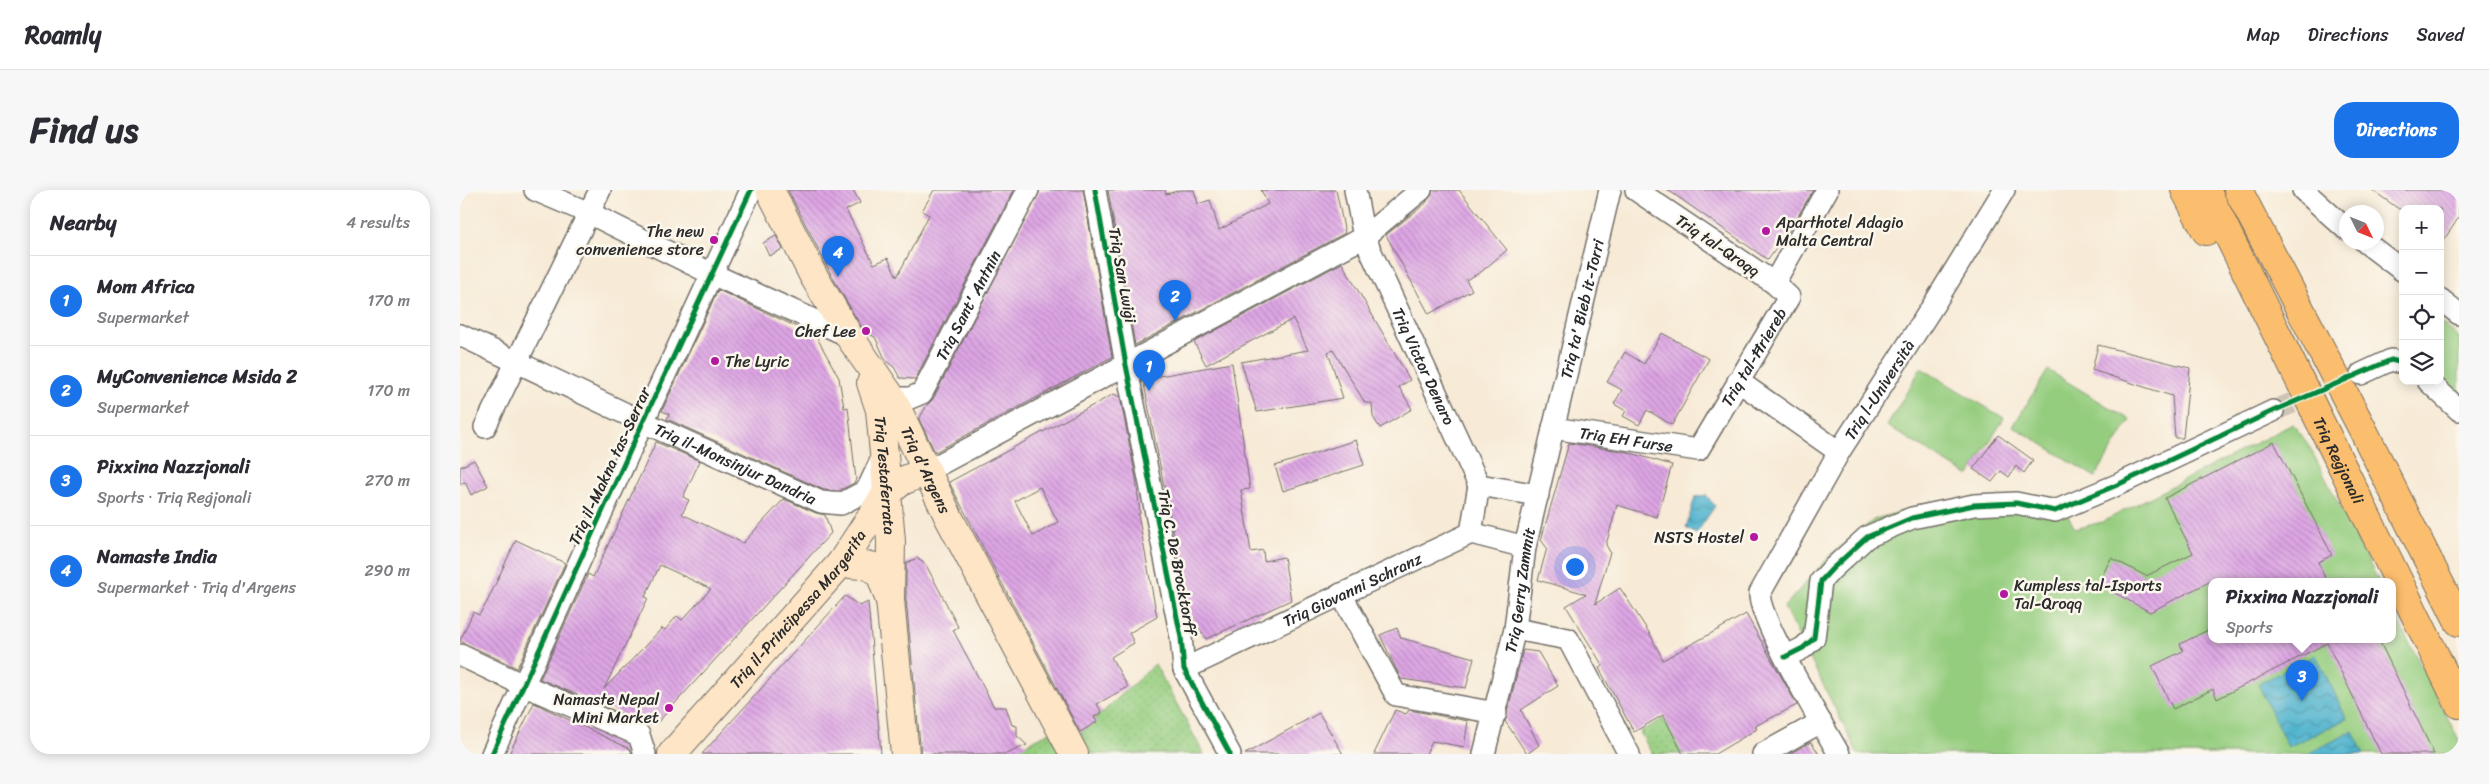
<!DOCTYPE html>
<html lang="en">
<head>
<meta charset="utf-8">
<style>
	:root { --surface:#fff; --page:#f7f7f7; --text:#2b2b33; --muted:#7c7c81; --line:#e1e1e2; --accent:#1a73e8 }
	body { margin:0; font-family:Sriracha,sans-serif; background:var(--page); color:var(--text) }
	.controls { position:absolute; right:15px; top:15px; display:grid; overflow:hidden; border-radius:10px; box-shadow:0 2px 12px #0003 }
	.controls button { width:45px; height:45px; display:grid; place-items:center; padding:0; border:0; border-bottom:1px solid var(--line); background:var(--surface); color:var(--text); font:25px sans-serif }
	.compass { position:absolute; left:1879px; top:15px; width:45px; height:45px; border-radius:50%; background:var(--surface); box-shadow:0 2px 12px #0003; rotate:133deg }
	.you { position:absolute; left:1114px; top:376px; width:18px; height:18px; margin:-12px; border:4px solid #fff; border-radius:50%; background:#1a73e8; box-shadow:0 0 0 8px #1a73e833 }
	.badge { display:grid; place-items:center; width:32px; height:32px; border-radius:50%; background:var(--accent); color:#fff; font-size:16px; font-weight:700 }
	.pin { position:absolute; translate:-50% -41px; filter:drop-shadow(0 1px 2px #0008) }
	.pin::after { content:''; position:absolute; top:26px; width:18px; height:15px; background:inherit; clip-path:polygon(0 0,100% 0,50% 100%) }
	.popup { position:absolute; left:1748px; top:388px; width:188px; height:65px; box-sizing:border-box; display:grid; place-content:center; border-radius:10px; background:var(--surface); filter:drop-shadow(0 1px 4px #0005); font-size:16px; white-space:nowrap; color:var(--muted) }
	.popup b { font-size:19px; color:var(--text) }
	.popup::after { content:''; position:absolute; left:50%; top:100%; margin-left:-10px; border:10px solid transparent; border-top-color:var(--surface) }
	.list { margin:0; padding:0; list-style:none }
	h2 { display:flex; justify-content:space-between; align-items:center; height:65px; margin:0; padding:0 20px; font-size:21px }
	h2 small { font-size:16px; font-weight:400; color:var(--muted) }
	.list li { display:grid; grid-template-columns:32px 1fr auto; gap:15px; align-items:center; box-sizing:border-box; height:90px; padding:0 20px; border-top:1px solid var(--line) }
	.list b { display:block; font-size:19px; white-space:nowrap }
	.list p { margin:0; font-size:16px; white-space:nowrap; color:var(--muted) }
	.list em { font-size:16px; font-style:normal; color:var(--muted) }
	.icon { flex:none; width:28px; height:28px; fill:none; stroke:currentColor; stroke-width:2; stroke-linecap:round; stroke-linejoin:round }
	.map { position:relative; flex:none; width:1999px; height:564px; overflow:hidden; border-radius:20px }
	header { display:flex; align-items:center; gap:30px; box-sizing:border-box; height:70px; padding:0 25px; background:var(--surface); border-bottom:1px solid var(--line) }
	header strong { font-size:24px }
	nav { display:flex; gap:28px; margin-inline-start:auto; font-size:18px }
	.intro { display:flex; align-items:center; justify-content:space-between; box-sizing:border-box; height:120px; padding:0 30px }
	h1 { margin:0; font-size:35px }
	.button { padding:12px 22px; border-radius:20px; background:var(--accent); color:#fff; font-size:18px; font-weight:700 }
	main { display:flex; gap:30px; padding:0 30px }
	aside { flex:1; background:var(--surface); border-radius:20px; box-shadow:0 2px 12px #0003 }
	.map>svg:first-child { display:block }
	.grass { fill:url(#grass-dots); stroke:#607c55 }
	.park { fill:#95cd7f; stroke:#607c55 }
	.water { fill:url(#water-waves); stroke:#3d6f7c }
	.building { fill:url(#building-back-hatch); fill-rule:evenodd }
	.lines { fill:none; stroke-linecap:round; stroke-linejoin:round }
	.street-tunnel { stroke:#cec4b4; stroke-width:21; stroke-dasharray:21 11; stroke-linecap:butt }
	.street-casing { stroke:#726e67; stroke-width:24 }
	.secondary-casing { stroke:#726e67; stroke-width:30 }
	.highway-casing { stroke:#726e67; stroke-width:30 }
	.street { stroke:#fff; stroke-width:21 }
	.secondary { stroke:#fde5c5; stroke-width:28 }
	.highway { stroke:#fbbe6e; stroke-width:28 }
	.cycleway-casing { stroke:#fbf7ec; stroke-width:8 }
	.cycleway { stroke:#00873e; stroke-width:5 }
	.poi-dot { fill:#b5179e; stroke:#fbf7ec; stroke-width:2 }
	.labels { text-anchor:middle; stroke-width:5; stroke-linejoin:round; paint-order:stroke }
	.poi-label { font-size:16px; fill:#2b2b2b; stroke:#fbf7ec; text-anchor:end }
	.street-label { font-size:16px; fill:#2b2b2b; stroke:#fbf7ec }
</style>
</head>
<body>
<header>
<strong>Roamly</strong>
<nav><a>Map</a><a>Directions</a><a>Saved</a></nav>
</header>
<div class="intro"><h1>Find us</h1><a class="button">Directions</a></div>
<main>
<aside>
<h2>Nearby<small>4 results</small></h2>
<ul class="list">
<li><span class="badge">1</span><div><b>Mom Africa</b><p>Supermarket</p></div><em>170 m</em></li>
<li><span class="badge">2</span><div><b>MyConvenience Msida 2</b><p>Supermarket</p></div><em>170 m</em></li>
<li><span class="badge">3</span><div><b>Pixxina Nazzjonali</b><p>Sports · Triq Reġjonali</p></div><em>270 m</em></li>
<li><span class="badge">4</span><div><b>Namaste India</b><p>Supermarket · Triq d'Argens</p></div><em>290 m</em></li>
</ul>
</aside>
<div class="map">
<svg width="1999" height="564" viewBox="0 0 1999 564">
	<defs>
		<pattern id="grass-dots" width="8" height="8" patternUnits="userSpaceOnUse" patternTransform="scale(1.25)"><rect width="8" height="8" fill="#95cd7f"/><path d="M2 2h.1M6 6h.1" fill="none" stroke="#81b06e" stroke-width="1.8" stroke-linecap="round"/></pattern>
		<pattern id="water-waves" width="16" height="10" patternUnits="userSpaceOnUse" patternTransform="scale(1.25)"><rect width="16" height="10" fill="#4fb3ce"/><path d="M0 5q4-4 8 0t8 0" fill="none" stroke="#4292a7"/></pattern>
		<pattern id="building-back-hatch" width="6" height="6" patternUnits="userSpaceOnUse" patternTransform="scale(1.25)"><rect width="6" height="6" fill="#dea6e5"/><path d="M-1 5l2 2M0 0l6 6M5-1l2 2" fill="none" stroke="#b487ba"/></pattern>
	</defs>
	<rect width="100%" height="100%" fill="#fbf7ec"/>
	<filter id="ink" filterUnits="userSpaceOnUse"><feTurbulence type="fractalNoise" baseFrequency=".02" numOctaves="2"/><feDisplacementMap in="SourceGraphic" scale="10" xChannelSelector="R" yChannelSelector="G"/><feConvolveMatrix kernelMatrix="1 2 1 2 8 2 1 2 1" color-interpolation-filters="sRGB"/></filter>
	<filter id="wash" filterUnits="userSpaceOnUse"><feTurbulence type="fractalNoise" baseFrequency=".0096" numOctaves="4" result="noise"/><feDisplacementMap in="SourceGraphic" scale="20" xChannelSelector="R" yChannelSelector="G"/><feGaussianBlur stdDeviation="1.12" result="paint"/><feColorMatrix in="noise" values="0 0 0 0 0 0 0 0 0 0 0 0 0 0 0 0 0 1.4 0 .05"/><feComposite in="paint" operator="in"/></filter>
	<g filter="url(#wash)">
		<rect width="100%" height="100%" fill="#f7ead6"/>
		<path class="grass" d="M695,474L744,564H631L620,542L636,533L634,527L642,523Z
			M1215,522L1238,564H1192L1180,542Z
			M590,542L602,564H546Z"/>
		<path class="park" d="M1980,132L1999,147V208L1980,191Z
			M1461,178L1544,228L1509,286L1427,236Z
			M1588,180L1670,230L1635,287L1553,236Z
			M1833,234L1848,254L1919,392H1752V450H1932V419L1999,550V564H1398L1324,417L1373,362L1415,329L1472,313L1598,307L1615,339L1642,332Z"/>
		<path class="water" d="M1246,305L1255,316L1236,344L1226,338L1235,307Z
			M1856,465L1887,529L1828,557L1798,494Z
			M1893,541L1904,564H1847Z"/>
		<g id="blocks">
			<path class="building" d="M328,0H393L400,13L386,20L414,74L428,68L437,87L469,25L462,21L474,0H554L455,189L440,188L434,177L426,171L415,147L405,142L402,138L373,88Z
				M580,0H623L652,167L475,262L459,229L467,215L473,209Z
				M648,0H705L706,4L721,0H734L738,14L750,10L759,40L808,14L801,0H876L885,43L675,155Z
				M973,0H999L1047,60L1021,82L1006,90L1012,100L969,124L926,45L966,13Z
				M1208,0H1353L1334,33L1308,70Z
				M1912,0H1999V27L1980,56V19H1939Z
				M316,46L323,59L309,66L303,53Z
				M882,73L950,190L939,197L952,219L920,238L913,227L912,213H905L873,160L868,162L883,208L797,222L781,172L848,160L833,129L746,175L734,152Z
				M258,100L356,146L379,188L384,218L388,217L396,290L394,293L378,301L364,300L207,229L209,224L202,221Z
				M1202,143L1249,169L1212,235L1187,220L1179,235L1163,226L1166,221L1154,214L1162,200L1147,192L1165,162L1184,174Z
				M1638,155L1730,178L1723,248H1715L1712,206L1632,180Z
				M772,173L790,299L781,300L791,362L803,360L804,371L824,367L831,410L746,449L729,422L683,189Z
				M654,204L660,207L676,288L680,324H678L697,427L669,443L674,453L651,467L668,497L637,514L642,523L634,527L637,532L620,542L489,292ZM580,297L598,332L573,346L555,311Z
				M1538,245L1573,270L1564,283L1556,276L1549,287L1541,281L1532,292L1513,279Z
				M896,250L904,275L823,301L815,276Z
				M196,252L240,271L223,307L229,310L222,324L283,353L324,309L356,323L365,325L371,343L198,532L188,535L80,489L128,384L133,387ZM200,375L251,399L222,430L217,426L205,440L202,438L144,499L188,408L185,407Z
				M1814,252L1872,365L1858,372L1867,392H1749L1690,422L1638,394L1651,368L1686,386L1733,363L1705,308Z
				M1109,253L1167,262L1212,275L1197,327L1157,315L1146,355L1150,362L1135,414L1160,398L1190,444L1203,470L1286,424L1337,515L1295,536L1297,539L1255,564H1223L1203,525L1174,542L1139,478L1143,476L1106,416L1126,404L1078,390L1087,358L1081,350Z
				M14,270L28,296L11,305L5,292L0,294V277Z
				M56,350L105,373L57,478L0,451L13,422L19,425L27,412Z
				M457,368L466,375L486,413L498,437L493,440L534,517H546L552,535L557,536V546L567,555L546,564H461L446,409V373Z
				M385,406L400,416L408,412L421,564H242Z
				M937,438L941,448L1014,468L1006,498L941,489L920,445Z
				M1752,438V450H1919L1974,564H1921L1867,453L1757,509L1753,499L1713,519L1692,476L1723,461L1720,454Z
				M1063,460L1078,462L1098,496L1061,520L1079,555L1067,564L1045,531Z
				M74,513L170,559L172,564H49Z
				M935,520L946,524L949,520L1008,531L1004,557L972,551L966,564H914Z
				M859,523L883,564H785Z
				M1351,552L1359,564H1329Z"/>
		</g>
	</g>
	<g filter="url(#ink)">
		<use href="#blocks" fill-opacity="0" stroke="#726e67" stroke-width="1"/>
		<g class="lines">
			<path class="street-tunnel" d="M1813,221L1893,188"/>
			<g class="street-casing">
				<g id="street">
					<path d="M75,0L129,23L252,84L389,146"/>
					<path d="M635,0L666,175L721,447L724,479L770,564"/>
					<path id="s1" d="M895,0L904,47L1019,295"/>
					<path d="M1843,0L1886,39"/>
					<path d="M1905,52L1943,81"/>
					<path d="M1314,93L1367,0"/>
					<path d="M1980,109L1999,124"/>
					<path id="s2" d="M0,145L183,232L361,312L381,314L407,300L424,264"/>
					<path d="M1901,184L1931,170L1943,173"/>
					<path d="M1278,191L1379,262"/>
					<path d="M1968,191L1999,220"/>
					<path id="s3" d="M432,208H450L462,203L568,0"/>
					<path d="M25,237L140,0"/>
					<path id="s4" d="M1093,238L1238,260L1329,107L1314,93L1176,0"/>
					<path d="M467,281L904,47L961,0"/>
					<path d="M1019,295L1078,305"/>
					<path d="M1011,343L1019,295"/>
					<path d="M881,404L936,505L1036,523"/>
					<path d="M1055,439L1108,449L1169,564"/>
					<path d="M0,465L63,495L179,545L185,564"/>
					<path d="M1325,467L1343,458L1354,448L1361,391L1372,379L1407,347L1452,328L1514,315L1556,313L1595,321L1657,295L1813,221"/>
					<path id="s5" d="M724,479L1011,343L1065,357"/>
					<path d="M32,564L183,232L291,0"/>
					<path id="s6" d="M1024,564L1055,439L1065,357L1150,0"/>
					<path d="M1303,564L1361,532"/>
					<path id="s7" d="M1379,564C1365,539 1296,424 1300,403L1379,262L1476,111L1544,0"/>
				</g>
			</g>
			<g class="secondary-casing">
				<g id="secondary">
					<path id="s8" d="M310,0L353,85L389,146L432,208L489,328L614,564"/>
					<path id="s9" d="M411,193L420,220L424,264L431,352L430,410L445,564"/>
					<path d="M381,373L411,376L421,386L429,408"/>
					<path id="s10" d="M212,564L381,373L426,304L442,291L467,281"/>
				</g>
			</g>
			<g class="highway-casing">
				<g id="highway">
					<path d="M1725,0L1746,41"/>
					<path id="s11" d="M1746,0L1999,514"/>
					<path d="M1778,0L1901,236L1999,432"/>
				</g>
			</g>
			<use href="#street" class="street"/>
			<use href="#secondary" class="secondary"/>
			<use href="#highway" class="highway"/>
			<g class="cycleway-casing">
				<path id="cycleway" d="M635,0L666,175L721,447L724,479L770,564
					M1325,467L1343,458L1354,448L1361,391L1372,379L1407,347L1452,328L1514,315L1556,313L1595,321L1657,295L1813,221L1931,170L1943,173
					M32,564L183,232L291,0"/>
			</g>
			<use href="#cycleway" class="cycleway"/>
		</g>
	</g>
	<g class="poi-dot">
		<circle cx="1306" cy="41" r="5"/>
		<circle cx="254" cy="50" r="5"/>
		<circle cx="406" cy="141" r="5"/>
		<circle cx="255" cy="171" r="5"/>
		<circle cx="1294" cy="347" r="5"/>
		<circle cx="1544" cy="404" r="5"/>
		<circle cx="209" cy="518" r="5"/>
	</g>
	<g class="labels">
		<g class="poi-label">
			<text x="1316" y="38" text-anchor="start">Aparthotel Adagio<tspan x="1316" dy="18">Malta Central</tspan></text>
			<text x="244" y="47">The new<tspan x="244" dy="18">convenience store</tspan></text>
			<text x="396" y="147">Chef Lee</text>
			<text x="265" y="177" text-anchor="start">The Lyric</text>
			<text x="1284" y="353">NSTS Hostel</text>
			<text x="1554" y="401" text-anchor="start">Kumpless tal-Isports<tspan x="1554" dy="18">Tal-Qroqq</tspan></text>
			<text x="199" y="515">Namaste Nepal<tspan x="199" dy="18">Mini Market</tspan></text>
		</g>
		<g class="street-label">
			<text transform="translate(1258 55) rotate(34)" y="6">Triq tal-Qroqq</text>
			<text transform="translate(663 85) rotate(80)" y="6">Triq San Lwiġi</text>
			<text dy="6" stroke="none"><textPath href="#s3" startOffset="130">Triq Sant' Antnin</textPath></text>
			<text dy="6" stroke="none"><textPath href="#s6" startOffset="456">Triq ta' Bieb it-Torri</textPath></text>
			<text dy="6" stroke="none"><textPath href="#s4" startOffset="255">Triq tal-Ħriereb</textPath></text>
			<text dy="6" stroke="none"><textPath href="#s1" startOffset="190">Triq Victor Denaro</textPath></text>
			<text dy="6" stroke="none"><textPath href="#s7" startOffset="416">Triq l-Università</textPath></text>
			<text dy="6" stroke="none"><textPath href="#s4" startOffset="74">Triq EH Furse</textPath></text>
			<text dy="6" stroke="none"><textPath href="#s11" startOffset="301">Triq Reġjonali</textPath></text>
			<text dy="6" stroke="none"><textPath href="#s2" startOffset="304">Triq il-Monsinjur Dandria</textPath></text>
			<text transform="translate(149 276) rotate(-65)" y="6">Triq il-Makna tas-Serrar</text>
			<text dy="6" stroke="none"><textPath href="#s8" startOffset="321">Triq d'Argens</textPath></text>
			<text dy="6" stroke="none"><textPath href="#s9" startOffset="94">Triq Testaferrata</textPath></text>
			<text transform="translate(718 372) rotate(79)" y="6">Triq C. De Brocktorff</text>
			<text dy="6" stroke="none"><textPath href="#s5" startOffset="186">Triq Giovanni Schranz</textPath></text>
			<text dy="6" stroke="none"><textPath href="#s6" startOffset="168">Triq Gerry Zammit</textPath></text>
			<text dy="6" stroke="none"><textPath href="#s10" startOffset="192">Triq il-Prinċipessa Margerita</textPath></text>
		</g>
	</g>
</svg>
<div class="controls">
<button>+</button>
<button>−</button>
<button><svg class="icon" aria-label="locate" viewBox="0 0 24 24"><circle cx="12" cy="12" r="6"/><path d="M12 2v4M12 18v4M2 12h4M18 12h4"/></svg></button>
<button><svg class="icon" aria-label="layers" viewBox="0 0 24 24"><path d="M12 4l9 5-9 5-9-5zM3 14l9 5 9-5"/></svg></button>
</div>
<svg class="compass" viewBox="-18 -18 36 36"><path d="M0-13l5 13h-10z" fill="#e53935"/><path d="M0 13l5-13h-10z" fill="#7c7c81"/></svg>
<div class="you"></div>
<div class="pin badge" style="left:689px;top:201px">1</div>
<div class="pin badge" style="left:715px;top:131px">2</div>
<div class="pin badge" style="left:1842px;top:511px">3</div>
<div class="popup"><b>Pixxina Nazzjonali</b>Sports</div>
<div class="pin badge" style="left:378px;top:87px">4</div>
</div>
</main>
</body>
</html>
